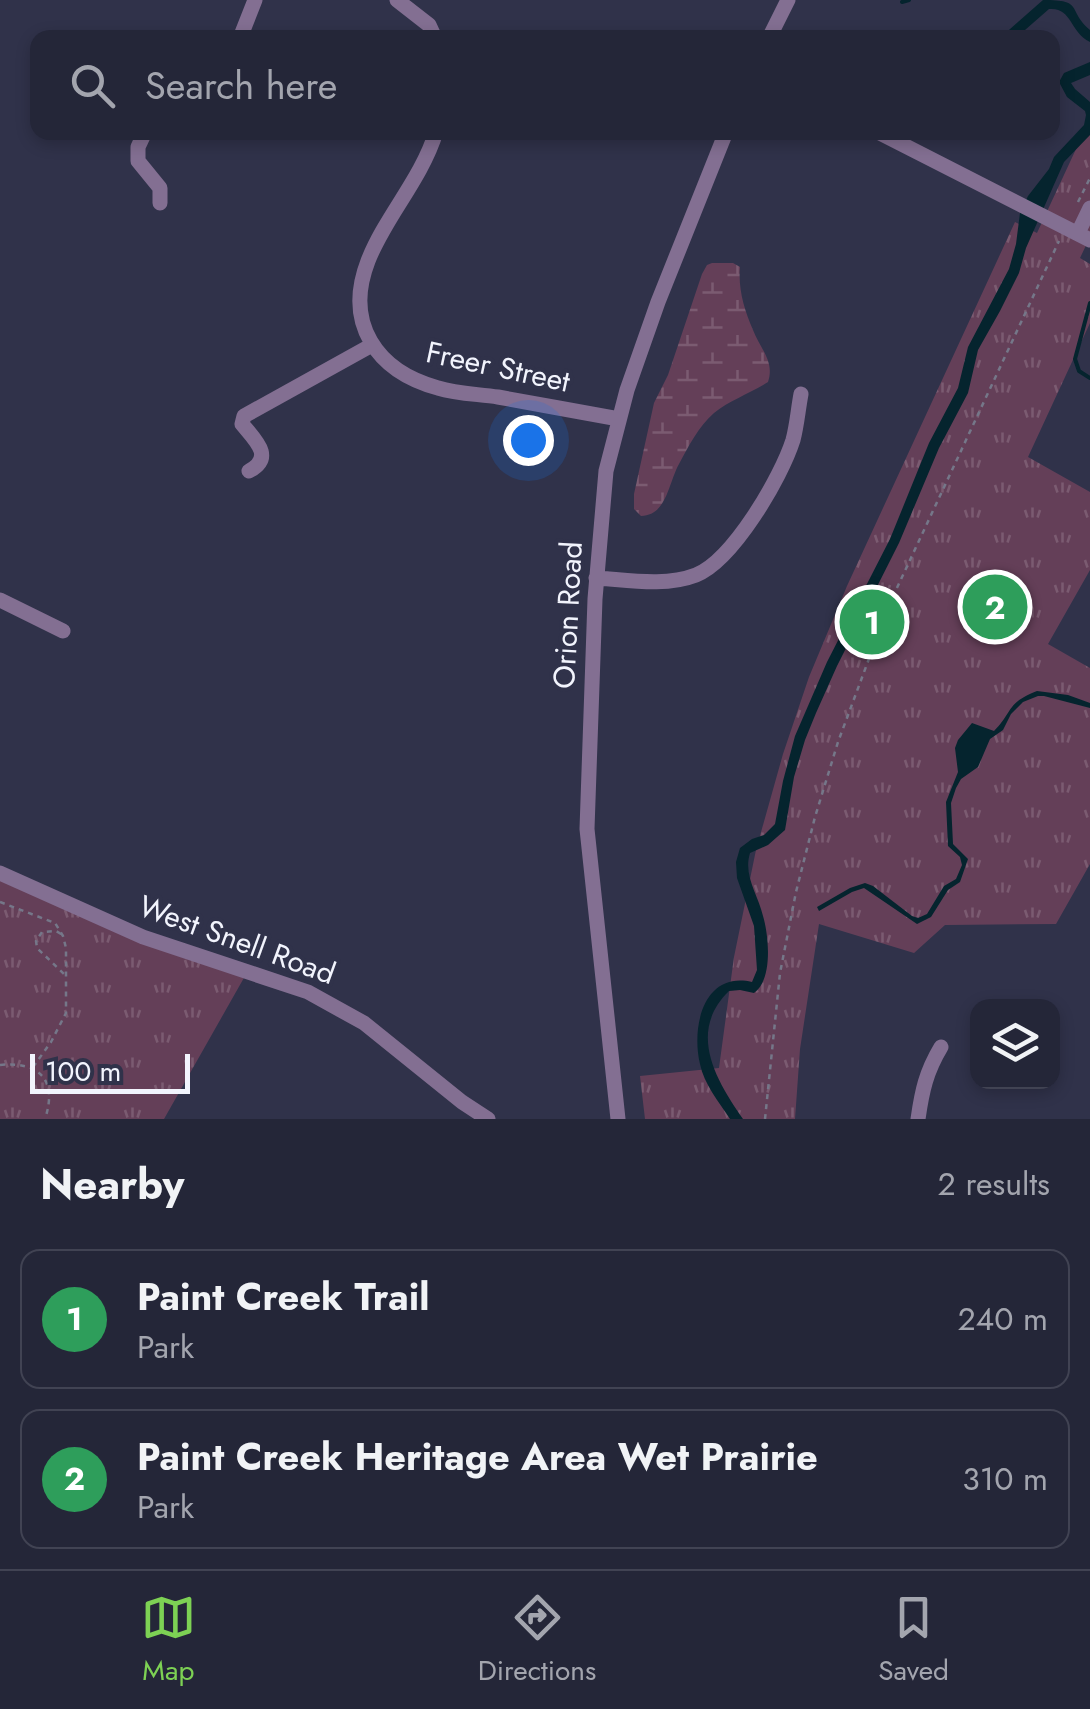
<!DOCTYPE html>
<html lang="en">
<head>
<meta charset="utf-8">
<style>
	:root { --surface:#242638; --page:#2c2e40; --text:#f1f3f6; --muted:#a3a5ae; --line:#414353; --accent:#7dd154 }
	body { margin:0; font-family:Jost,sans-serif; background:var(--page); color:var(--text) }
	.controls { position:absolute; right:30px; bottom:30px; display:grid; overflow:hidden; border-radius:20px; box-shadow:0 5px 15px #0003 }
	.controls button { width:90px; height:90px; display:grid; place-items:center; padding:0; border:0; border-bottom:2px solid var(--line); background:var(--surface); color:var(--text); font:50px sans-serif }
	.scale { position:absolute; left:30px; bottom:25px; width:160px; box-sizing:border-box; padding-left:10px; border:5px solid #f2f4fd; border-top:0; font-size:28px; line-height:35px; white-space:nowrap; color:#f2f4fd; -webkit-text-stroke:8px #30324a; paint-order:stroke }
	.you { position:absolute; left:528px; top:440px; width:35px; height:35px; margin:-25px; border:8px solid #fff; border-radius:50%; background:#1a73e8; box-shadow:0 0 0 15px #1a73e833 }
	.badge { display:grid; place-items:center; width:65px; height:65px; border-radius:50%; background:var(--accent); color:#fff; font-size:32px; font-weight:700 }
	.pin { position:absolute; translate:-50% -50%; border:5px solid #fff; box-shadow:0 2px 10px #0006 }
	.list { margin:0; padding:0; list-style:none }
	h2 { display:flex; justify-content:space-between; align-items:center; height:130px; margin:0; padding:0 40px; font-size:42px }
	h2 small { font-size:32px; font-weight:400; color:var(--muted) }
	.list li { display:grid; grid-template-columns:65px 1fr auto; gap:30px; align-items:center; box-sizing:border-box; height:140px; margin:0 20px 20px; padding:0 20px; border:2px solid var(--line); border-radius:20px }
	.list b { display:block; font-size:38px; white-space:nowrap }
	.list p { margin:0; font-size:32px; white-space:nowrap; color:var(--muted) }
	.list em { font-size:32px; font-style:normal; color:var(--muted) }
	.icon { flex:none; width:55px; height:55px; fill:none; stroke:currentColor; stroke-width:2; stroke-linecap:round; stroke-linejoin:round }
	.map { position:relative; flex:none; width:1090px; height:1119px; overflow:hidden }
	.search { position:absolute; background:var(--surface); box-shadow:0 5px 15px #0003; left:30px; right:30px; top:30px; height:110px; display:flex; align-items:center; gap:25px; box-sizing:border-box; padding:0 35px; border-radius:20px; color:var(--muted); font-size:38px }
	.sheet { height:450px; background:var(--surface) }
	nav { display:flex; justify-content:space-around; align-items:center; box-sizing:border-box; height:140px; border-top:2px solid var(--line); background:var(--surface); font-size:28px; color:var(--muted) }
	nav a { display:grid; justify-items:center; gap:5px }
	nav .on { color:var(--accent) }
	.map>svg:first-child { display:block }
	.grass { fill:url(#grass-tufts) }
	.wetland { fill:url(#wetland-marsh) }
	.water { fill:#05242e }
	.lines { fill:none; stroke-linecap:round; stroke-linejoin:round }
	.stream { stroke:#05242e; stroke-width:4 }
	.path { stroke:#757789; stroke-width:2.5; stroke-dasharray:5 5; stroke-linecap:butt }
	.minor { stroke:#836f92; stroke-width:15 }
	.labels { text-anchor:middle; stroke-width:8; stroke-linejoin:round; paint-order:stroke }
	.street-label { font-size:30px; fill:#f2f4fd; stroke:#30324a }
</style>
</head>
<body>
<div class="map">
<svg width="1090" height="1119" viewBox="0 0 1090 1119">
	<defs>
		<pattern id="grass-tufts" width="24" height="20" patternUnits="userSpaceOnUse" patternTransform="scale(2.5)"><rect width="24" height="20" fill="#643f58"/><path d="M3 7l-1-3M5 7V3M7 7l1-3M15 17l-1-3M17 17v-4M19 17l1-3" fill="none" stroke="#7b5b71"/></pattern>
		<pattern id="wetland-marsh" width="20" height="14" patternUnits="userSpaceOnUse" patternTransform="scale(2.5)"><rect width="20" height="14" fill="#643f58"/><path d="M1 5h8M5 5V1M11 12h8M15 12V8" fill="none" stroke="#7b5b71"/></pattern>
	</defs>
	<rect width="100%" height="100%" fill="#30324a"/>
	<path class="grass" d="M1090,119V237L1080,258L1090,264V323L1028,457L1090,492V570L1048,644L1090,668V864L1056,924L945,925L914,953L819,924L800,1049L795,1119H645L640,1076L719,1068L734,957L756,850L783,754L809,677L847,586L1015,222L1037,233Z
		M0,879L245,976L164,1119H0Z"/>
	<path class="wetland" d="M712,263H733L740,267C738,289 744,309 753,330C760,349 775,361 768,382C751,393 730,400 714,413C699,426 688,447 679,464C668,484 667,515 641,516L634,509V494L654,403L668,375L702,274L707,265Z"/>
	<path class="water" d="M1043,0C1085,0 1066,9 1090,30V42C1069,31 1072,7 1049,9L1017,37H1001Z
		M1090,62V75L1071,83L1075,89L1090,102V135L1064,162L1026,248L1019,273L1000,311L978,350L968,393L939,448L899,543L837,666L816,713L805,740L794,777L785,830L768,845L750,853C743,876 758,894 763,916C769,936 773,980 754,993L740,990L729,991C687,1032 716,1080 743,1119H730C719,1102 704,1084 700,1064C691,1026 704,971 752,982L757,970L754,926L737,878L736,862L740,848L752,839L764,835L775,824L783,781L795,736L827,662L890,539L929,443L958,388L968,347L1009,269L1016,244L1020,213L1028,196L1049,169L1054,157L1084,125L1086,115L1085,111L1067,97L1059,82L1064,73Z
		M1037,691L1068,695L1090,703V708L1044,696H1038L1023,702L1011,714L1003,730L990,739L978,767L961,779L956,788L951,803L953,844L968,859L960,882L948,890L931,917L917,924L864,888L852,892L819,911L817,907L850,888L865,883L873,886L912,916L918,918L927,914L944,886L956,879L962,865L960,857L948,846L946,802L958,772L955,748L958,740L972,723L994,731C1013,712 1006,703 1037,691Z"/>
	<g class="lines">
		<path class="stream" d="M902,2L909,0
			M1090,303L1075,359L1079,371L1090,378"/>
		<path class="path" d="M1078,202L1090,178
			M0,902L55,923L63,936L66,948V1013L51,1042L33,1067
			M61,934L56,931L42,932L36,941L37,948L64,974
			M0,1065C39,1061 58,1080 45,1119
			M765,1119L780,973L796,892L815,817L838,742L889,605L1059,241"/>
		<path class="minor" d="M397,0L429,25L435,38
			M240,38L255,0
			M769,38L788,0
			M145,132L138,147V161L160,188V203
			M436,132C421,180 385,217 368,261C344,323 376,371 438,388C457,394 479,394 498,397C538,404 579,412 619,419
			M878,132L1090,240
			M1078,233L1090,208
			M249,471C275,457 255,440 242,424L244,416L372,345
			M596,578C628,580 665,587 696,575C733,560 781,478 793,440C797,425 798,410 801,394
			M0,600L63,631
			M0,873L143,937L308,992L364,1023L462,1102L488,1119
			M618,1119L587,829L595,599L606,471L627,390L658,302L726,132
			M918,1119C922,1091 926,1072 941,1047"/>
	</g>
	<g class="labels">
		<g class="street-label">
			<text transform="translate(498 367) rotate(12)" y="10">Freer Street</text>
			<text transform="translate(568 615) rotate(-87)" y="10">Orion Road</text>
			<text transform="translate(237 940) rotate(20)" y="10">West Snell Road</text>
		</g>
	</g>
</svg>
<div class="controls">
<button><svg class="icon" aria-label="layers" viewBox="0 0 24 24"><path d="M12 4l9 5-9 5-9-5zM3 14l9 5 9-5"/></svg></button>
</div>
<div class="scale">100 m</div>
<div class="you"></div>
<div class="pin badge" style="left:872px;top:622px;background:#2e9e5b">1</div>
<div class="pin badge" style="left:995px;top:607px;background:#2e9e5b">2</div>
<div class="search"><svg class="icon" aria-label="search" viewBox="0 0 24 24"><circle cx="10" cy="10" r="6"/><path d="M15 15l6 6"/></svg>Search here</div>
</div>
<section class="sheet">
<h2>Nearby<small>2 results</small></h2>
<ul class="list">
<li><span class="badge" style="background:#2e9e5b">1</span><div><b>Paint Creek Trail</b><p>Park</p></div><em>240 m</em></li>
<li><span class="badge" style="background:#2e9e5b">2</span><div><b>Paint Creek Heritage Area Wet Prairie</b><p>Park</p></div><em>310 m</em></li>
</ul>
</section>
<nav>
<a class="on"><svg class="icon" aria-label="map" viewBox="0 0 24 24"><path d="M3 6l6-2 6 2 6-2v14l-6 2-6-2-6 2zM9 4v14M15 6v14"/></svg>Map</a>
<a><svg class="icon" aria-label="directions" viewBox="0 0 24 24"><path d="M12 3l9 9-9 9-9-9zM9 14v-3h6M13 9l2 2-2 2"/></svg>Directions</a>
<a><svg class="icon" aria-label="saved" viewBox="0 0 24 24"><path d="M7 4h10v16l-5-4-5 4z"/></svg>Saved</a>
</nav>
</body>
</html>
